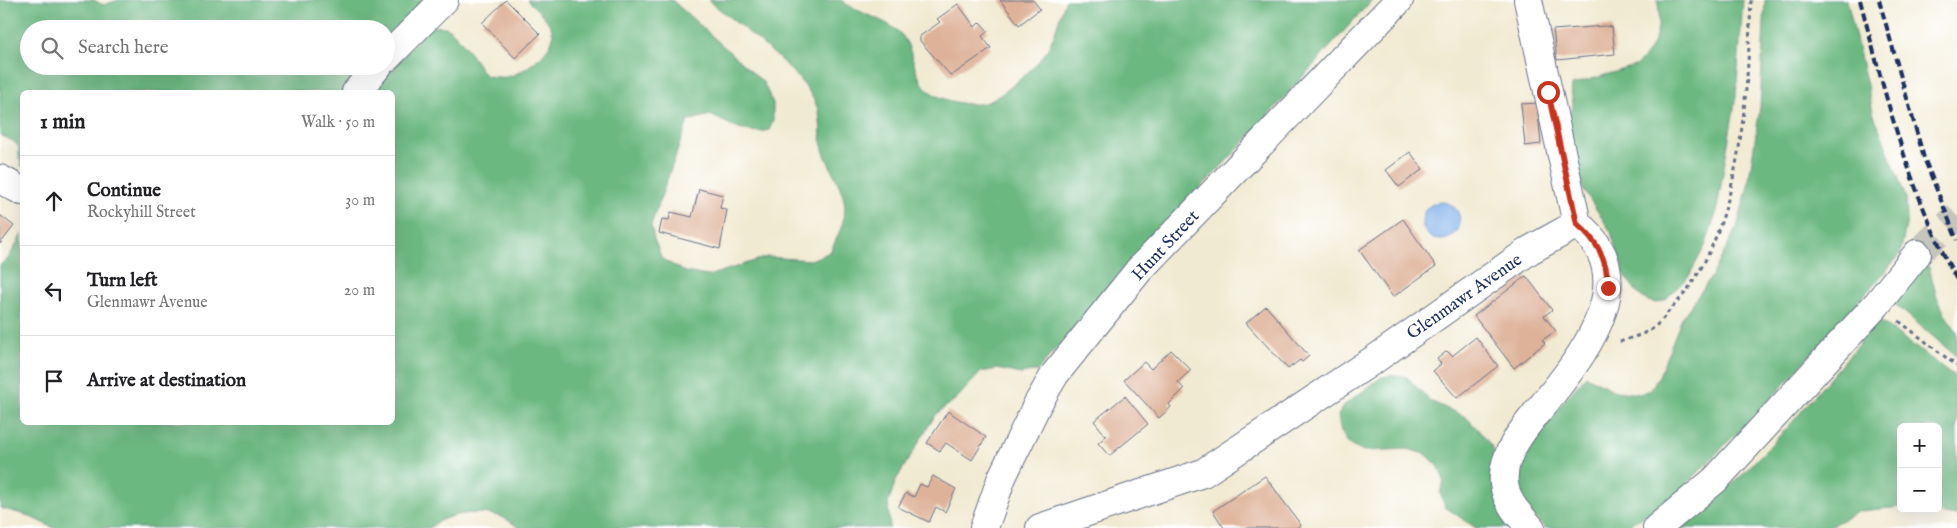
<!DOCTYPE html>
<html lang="en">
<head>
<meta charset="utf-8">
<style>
	:root { --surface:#fff; --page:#f2f2f2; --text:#202124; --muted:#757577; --line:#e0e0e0 }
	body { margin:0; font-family:"IM FELL English",serif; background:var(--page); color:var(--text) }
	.controls { position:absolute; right:15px; bottom:15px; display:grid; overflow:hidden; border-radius:8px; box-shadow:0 5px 20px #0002 }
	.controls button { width:45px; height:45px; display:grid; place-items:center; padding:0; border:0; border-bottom:1px solid var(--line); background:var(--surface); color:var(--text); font:25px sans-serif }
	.stop { position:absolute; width:15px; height:15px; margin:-11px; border:4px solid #c8321e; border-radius:50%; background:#fff }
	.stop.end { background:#c8321e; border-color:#fff; box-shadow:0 1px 5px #0008 }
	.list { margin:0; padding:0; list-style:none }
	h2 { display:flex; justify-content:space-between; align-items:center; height:65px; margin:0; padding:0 20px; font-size:21px }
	h2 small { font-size:16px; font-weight:400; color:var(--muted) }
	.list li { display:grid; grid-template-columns:32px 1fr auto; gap:15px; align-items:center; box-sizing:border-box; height:90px; padding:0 20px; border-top:1px solid var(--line) }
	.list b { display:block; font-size:19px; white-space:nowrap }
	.list p { margin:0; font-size:16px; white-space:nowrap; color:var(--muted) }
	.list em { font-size:16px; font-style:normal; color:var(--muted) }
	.icon { flex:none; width:28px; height:28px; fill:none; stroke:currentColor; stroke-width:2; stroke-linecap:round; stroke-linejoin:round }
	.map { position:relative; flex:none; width:1957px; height:528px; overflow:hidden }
	.search { position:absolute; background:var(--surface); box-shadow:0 5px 20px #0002; left:20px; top:20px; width:375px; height:55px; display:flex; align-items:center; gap:12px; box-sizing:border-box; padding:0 18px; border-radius:28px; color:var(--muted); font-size:19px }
	.panel { position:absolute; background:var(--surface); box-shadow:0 5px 20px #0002; left:20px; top:90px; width:375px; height:335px; border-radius:8px }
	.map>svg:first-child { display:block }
	.forest { fill:#6cb881; stroke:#447470 }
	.water { fill:#7dafe9; stroke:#4c6fa4 }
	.building { fill:#deb299 }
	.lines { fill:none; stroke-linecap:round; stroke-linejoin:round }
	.minor-tunnel { stroke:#c6c5bb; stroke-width:28; stroke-dasharray:28 14; stroke-linecap:butt }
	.minor-casing { stroke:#667087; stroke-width:30 }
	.path { stroke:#667087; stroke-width:3; stroke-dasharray:4 4; stroke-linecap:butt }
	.minor { stroke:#fff; stroke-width:28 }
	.rail { stroke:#1b2f5e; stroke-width:4; stroke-dasharray:8 4; stroke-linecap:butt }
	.route { stroke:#c8321e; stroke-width:6 }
	.labels { text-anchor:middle; stroke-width:4; stroke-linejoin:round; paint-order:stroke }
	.street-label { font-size:18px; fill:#1b2f5e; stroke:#fff }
</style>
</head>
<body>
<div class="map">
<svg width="1957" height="528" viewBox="0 0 1957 528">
	<rect width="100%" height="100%" fill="#fff"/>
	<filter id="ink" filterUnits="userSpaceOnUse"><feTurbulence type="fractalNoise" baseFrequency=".02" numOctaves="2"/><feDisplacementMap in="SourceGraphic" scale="10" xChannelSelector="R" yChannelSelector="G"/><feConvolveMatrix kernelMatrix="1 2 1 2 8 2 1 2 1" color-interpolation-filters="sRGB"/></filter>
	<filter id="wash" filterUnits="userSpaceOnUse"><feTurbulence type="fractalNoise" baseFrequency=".0096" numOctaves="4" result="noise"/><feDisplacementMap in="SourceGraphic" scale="20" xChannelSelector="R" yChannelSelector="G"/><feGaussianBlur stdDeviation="1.12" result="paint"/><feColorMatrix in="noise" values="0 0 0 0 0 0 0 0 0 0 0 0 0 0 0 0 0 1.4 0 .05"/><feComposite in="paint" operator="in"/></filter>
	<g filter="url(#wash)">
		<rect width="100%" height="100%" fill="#f1ead2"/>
		<path class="forest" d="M0,0H94L103,5L119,0H433L386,46V29H29V66H368L346,92H22V167L19,157V147L13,141L0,135Z
			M527,0H672L763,82L773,103V121L769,130C746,136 731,124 710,115L688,121L651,225L654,239L662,259L685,272L708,276L767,257L811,260L830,252C855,204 845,200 825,155C818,140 823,122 817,107C805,72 738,25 708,0H841C858,14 881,17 898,31C915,46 911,72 926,88C937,100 968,107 984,103C999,100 1033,69 1043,56C1055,41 1058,18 1066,0H1372L1239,148L1136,254L1037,371L1021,374L997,369L981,372L956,399L936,414L896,480L888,503L890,528H519C514,525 508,519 502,517C483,510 445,512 430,528H54L26,515L0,508V265L8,259L22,234V422H392V92H370L429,27C434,27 440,26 445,27C457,30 477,65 486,76C493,76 500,78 506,77C521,75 554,51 553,34C551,20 536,9 527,0Z
			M1657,0H1743L1736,97L1716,214L1705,246L1689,276L1665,300L1656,303L1648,301L1639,295L1625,276L1611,232L1576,178L1561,117C1581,111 1569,100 1572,85L1635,66C1655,51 1663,24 1657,0Z
			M1765,0H1847L1874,115L1906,198L1907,220L1900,255L1778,391L1678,493L1646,515L1622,528H1545C1535,518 1524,508 1519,494C1506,459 1565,401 1586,376L1615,391L1640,394L1650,390L1659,376L1682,318L1712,276L1737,227L1748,186L1760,107Z
			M1923,265L1929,267L1937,298L1946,316L1957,331V357L1890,300Z
			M1879,320L1957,378V516L1914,509H1938V427H1901V507L1860,511L1826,528H1680L1738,479L1789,426Z
			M1397,375L1407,377L1430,401L1466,417L1482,434L1492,447L1519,528H1476L1445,507L1440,493L1444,481L1439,467L1427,455L1408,449L1364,451L1349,444L1341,432L1338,416L1343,406L1382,377Z"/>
		<path class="water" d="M1422 221a19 19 0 1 1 38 0a19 19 0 1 1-38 0Z"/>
		<g id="blocks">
			<path class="building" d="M506,0L540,34L515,58L482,23Z
				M1000,0H1033L1040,9L1019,25Z
				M958,4L975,27L980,22L988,31L982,36L991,48L951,76L920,41V36L940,22L937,19Z
				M1605,26L1612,27L1615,54L1557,60L1553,30Z
				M1537,103L1541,144L1525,146L1521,104Z
				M1410,152L1423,169L1399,187L1386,170Z
				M699,189L723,195L720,208L727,210L720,249L659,233L662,219L669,220L671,212L692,217Z
				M0,215L14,226L0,244Z
				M1403,219L1436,266L1393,297L1359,250Z
				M1526,276L1552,310L1544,316L1556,331L1542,340L1545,343L1514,368L1474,316Z
				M1266,306L1309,356L1302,362L1300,360L1288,369L1246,323Z
				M1476,337L1498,366L1457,398L1433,371L1441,364L1437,359L1447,351L1452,356Z
				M1171,350L1191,370L1178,382L1184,389L1169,404L1171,407L1159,418L1124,380L1144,362L1151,369Z
				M1125,396L1148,424L1109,456L1098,443L1106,436L1094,421Z
				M948,411L986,437L972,460L946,443L940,451L927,443Z
				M933,476L956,489L945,512L936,507L929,522L898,507L906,493L914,497L920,484L927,487Z
				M1265,476L1301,525L1296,528H1224L1213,511Z"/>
		</g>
	</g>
	<g filter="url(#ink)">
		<use href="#blocks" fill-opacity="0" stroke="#667087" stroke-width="1"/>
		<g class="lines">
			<path class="minor-tunnel" d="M1917,254L1957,216"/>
			<g class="minor-casing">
				<path id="minor" d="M1528,0L1577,224
					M386,58L444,0
					M356,92L378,66
					M0,179L22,191
					M984,528L1002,477L1037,405L1055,374L1139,270L1399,0
					M1040,528L1203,473L1378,357L1530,250L1577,224C1641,275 1590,346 1551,395C1532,419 1500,451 1504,484C1507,503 1518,514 1531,528
					M1657,528L1715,480L1877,304L1917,254"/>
			</g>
			<path class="path" d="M1899,321L1957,366
				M1620,342C1629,338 1643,335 1652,329C1658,325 1665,316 1670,310C1742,238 1747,97 1751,0"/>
			<use href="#minor" class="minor"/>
			<path class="rail" d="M1860,0C1885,94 1910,194 1957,280
				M1879,0L1924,158L1957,240"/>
		</g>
	</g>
	<g class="lines" filter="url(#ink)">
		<path class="route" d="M1548,92L1577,224C1598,241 1608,261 1608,288"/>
	</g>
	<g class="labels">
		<g class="street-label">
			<text transform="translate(1165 245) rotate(-47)" y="6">Hunt Street</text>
			<text transform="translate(1464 296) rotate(-35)" y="6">Glenmawr Avenue</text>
		</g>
	</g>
</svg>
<div class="controls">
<button>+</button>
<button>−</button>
</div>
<div class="stop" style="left:1548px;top:92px"></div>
<div class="stop end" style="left:1608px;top:288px"></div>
<div class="search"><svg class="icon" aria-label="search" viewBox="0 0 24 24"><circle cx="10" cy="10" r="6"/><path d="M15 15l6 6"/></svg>Search here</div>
<section class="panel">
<h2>1 min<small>Walk · 50 m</small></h2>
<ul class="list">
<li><svg class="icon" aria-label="ahead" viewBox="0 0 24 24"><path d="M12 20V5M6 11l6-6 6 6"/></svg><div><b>Continue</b><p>Rockyhill Street</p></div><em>30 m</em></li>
<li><svg class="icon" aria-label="left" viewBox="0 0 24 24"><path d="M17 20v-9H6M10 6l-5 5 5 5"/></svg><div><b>Turn left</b><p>Glenmawr Avenue</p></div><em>20 m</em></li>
<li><svg class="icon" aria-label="arrive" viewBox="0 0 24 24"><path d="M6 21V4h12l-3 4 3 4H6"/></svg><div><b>Arrive at destination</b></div></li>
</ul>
</section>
</div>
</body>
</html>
